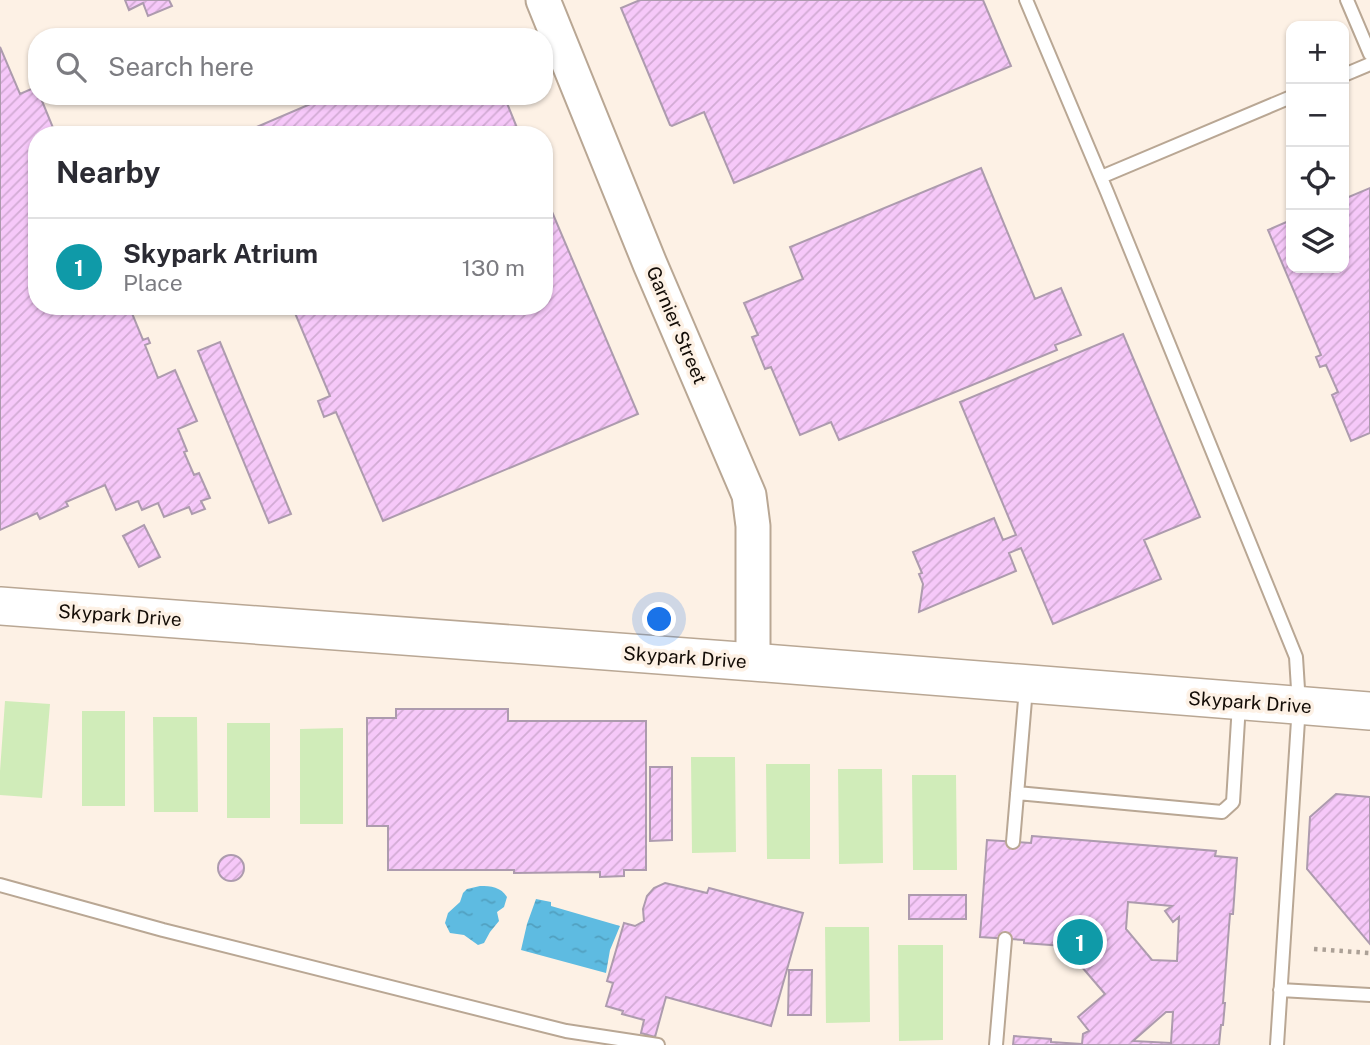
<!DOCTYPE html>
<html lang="en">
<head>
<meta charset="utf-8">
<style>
	:root { --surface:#fff; --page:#f2f2f3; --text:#2b2b33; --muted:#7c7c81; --line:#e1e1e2; --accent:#b45309 }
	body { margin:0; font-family:"Public Sans",sans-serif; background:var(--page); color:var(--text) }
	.controls { position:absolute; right:21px; top:21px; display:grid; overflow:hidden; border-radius:14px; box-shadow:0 2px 5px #0004 }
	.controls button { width:63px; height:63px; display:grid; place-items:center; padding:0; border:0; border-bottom:2px solid var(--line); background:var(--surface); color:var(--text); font:35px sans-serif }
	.you { position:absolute; left:660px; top:620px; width:24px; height:24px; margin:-18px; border:5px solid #fff; border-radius:50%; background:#1a73e8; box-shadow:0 0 0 10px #1a73e833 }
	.badge { display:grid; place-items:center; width:46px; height:46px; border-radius:50%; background:var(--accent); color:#fff; font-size:23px; font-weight:700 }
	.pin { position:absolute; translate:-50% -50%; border:4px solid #fff; box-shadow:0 2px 7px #0006 }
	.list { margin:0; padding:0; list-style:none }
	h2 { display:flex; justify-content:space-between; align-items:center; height:91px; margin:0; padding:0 28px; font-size:30px }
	h2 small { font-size:23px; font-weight:400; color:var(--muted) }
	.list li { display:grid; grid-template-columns:46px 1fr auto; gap:21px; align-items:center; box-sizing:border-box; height:98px; padding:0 28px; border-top:2px solid var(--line) }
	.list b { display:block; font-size:26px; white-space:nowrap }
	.list p { margin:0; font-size:23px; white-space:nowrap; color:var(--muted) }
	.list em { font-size:23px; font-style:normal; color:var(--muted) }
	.icon { flex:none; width:38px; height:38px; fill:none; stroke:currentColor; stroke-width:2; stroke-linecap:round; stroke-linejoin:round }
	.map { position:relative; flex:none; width:1370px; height:1045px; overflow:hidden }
	.search { position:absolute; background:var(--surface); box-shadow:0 2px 5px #0004; left:28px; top:28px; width:525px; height:77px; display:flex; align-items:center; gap:18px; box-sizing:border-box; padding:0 24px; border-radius:28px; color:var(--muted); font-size:26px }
	.panel { position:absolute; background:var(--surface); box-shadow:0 2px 5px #0004; left:28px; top:126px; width:525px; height:189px; border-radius:28px }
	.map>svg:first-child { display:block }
	.garden { fill:#d0ecb9 }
	.water { fill:url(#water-ripples) }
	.building { fill:url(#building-hatch); stroke:#ad9bae; stroke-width:2; fill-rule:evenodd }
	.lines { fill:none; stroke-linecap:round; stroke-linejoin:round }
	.service-casing { stroke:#b9a794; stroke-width:16 }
	.tertiary-casing { stroke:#b9a794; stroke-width:37 }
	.secondary-casing { stroke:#b9a794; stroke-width:40 }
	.path { stroke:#aca197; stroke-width:4.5; stroke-dasharray:3.5 5; stroke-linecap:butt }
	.service { stroke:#fff; stroke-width:12 }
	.tertiary { stroke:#fff; stroke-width:33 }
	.secondary { stroke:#fff; stroke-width:37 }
	.labels { text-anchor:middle; stroke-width:7; stroke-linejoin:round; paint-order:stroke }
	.street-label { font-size:19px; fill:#130c06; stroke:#fdf1e5 }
</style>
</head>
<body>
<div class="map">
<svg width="1370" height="1045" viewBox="0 0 1370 1045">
	<defs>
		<pattern id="water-ripples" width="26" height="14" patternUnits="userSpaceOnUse" patternTransform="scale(1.75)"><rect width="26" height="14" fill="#5ebbe1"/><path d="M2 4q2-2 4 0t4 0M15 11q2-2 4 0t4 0" fill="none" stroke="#51a0c0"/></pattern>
		<pattern id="building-hatch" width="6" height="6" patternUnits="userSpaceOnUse" patternTransform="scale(1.75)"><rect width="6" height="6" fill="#f6c8f9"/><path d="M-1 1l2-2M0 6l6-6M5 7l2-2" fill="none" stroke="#d2abd4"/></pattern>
	</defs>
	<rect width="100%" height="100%" fill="#fdf1e5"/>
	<path class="garden" d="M5,701L50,704L42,798L0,795V771Z
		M82,711H125V806H82Z
		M153,717H197L198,812H154Z
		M227,723H270V818H227Z
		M343,728V824H300V729Z
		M691,757H735L736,852L692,853Z
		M766,764H810V859H767Z
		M838,769H882L883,863L839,864Z
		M912,775H956L957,870H913Z
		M825,927H869L870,1022L826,1023Z
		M898,945H943V1040L899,1041Z"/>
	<path class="water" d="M480,886C491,886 501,887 507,897L504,907L497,912L499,921L490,932L484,943L478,945L464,935L450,933L445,923L448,913L460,902L463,893L467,889Z
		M536,899L551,902V906L620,926L610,950L606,973L521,950L527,924Z"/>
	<path class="building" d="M125,0H169L172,6L148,16L143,3L129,10Z
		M640,0H983L1011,66L734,183L704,112L672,126L670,125L621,8Z
		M0,47L20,94L36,87L37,96H40L56,135H37V306H129L143,340L148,338L150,343L145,345L158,378L175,370L197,421L178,429L187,451L184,452L194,475L199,473L210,498L201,501L205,509L192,514L189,507L164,517L158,503L142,510L138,501L116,510L105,485L66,502L68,506L40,519L37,513L0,530Z
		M329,96H504L520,135H238Z
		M981,168L1035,299L1061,288L1081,335L1055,345L1057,350L839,440L831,422L800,435L771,367L765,369L752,337L758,335L744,303L803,279L790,247Z
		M1370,188V433L1351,441L1332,395L1338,392L1326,365L1320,367L1316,357L1321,355L1268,230L1291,220V268H1344V199Z
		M544,193L638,414L383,521L336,412L324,417L318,401L330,396L292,306H544Z
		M1123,334L1200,517L1144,540L1161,579L1053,624L1021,548L1009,553L1016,571L919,612L923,584L919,574L922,573L913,552L994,518L1003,540L1016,535L960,402Z
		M220,342L291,514L269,523L198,351Z
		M144,525L160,557L139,567L123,536Z
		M396,709H508V721H646V870H624V876L600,877V872L514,873V870H388V826H367V718H396Z
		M650,767H672V840L650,841Z
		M1336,794L1370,797V944L1307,869L1310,817Z
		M1032,836L1216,851L1215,856L1237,858L1233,914H1230L1223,1003H1225L1223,1025H1221L1219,1045H1013L1014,1036L1051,1039V1042L1082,1044L1083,1034L1089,1031L1078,1017L1105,994L1064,946L1024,943V940L980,937L987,840L1031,843ZM1128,902L1172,906L1165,911L1173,922L1179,917L1177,961L1152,960L1126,929ZM1166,1012H1173L1171,1043L1133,1041Z
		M218 868a13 13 0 1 1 26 0a13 13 0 1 1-26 0Z
		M665,883L707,893L709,888L803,913L771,1026L666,997L655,1037L641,1033L644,1020L622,1014L623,1011L606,1006L613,983L607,981L624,923L635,926L644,921L643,909L647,896L654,888Z
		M909,895H966V919H909Z
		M789,970H812L811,1015H788Z"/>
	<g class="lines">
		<g class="service-casing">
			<path id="service" d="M1026,0L1107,192L1296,657L1299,705L1277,1045
				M1347,0L1370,54
				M1344,75L1370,64
				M1101,177L1291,97
				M1017,793L1222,812L1233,802L1239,704
				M1013,842L1026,688
				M0,885L163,930L566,1031L658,1045
				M1280,990L1370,995
				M996,1045L1005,939"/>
		</g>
		<g class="tertiary-casing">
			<path id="tertiary" d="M543,0L650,264L749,495L753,526V662"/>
		</g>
		<g class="secondary-casing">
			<path id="secondary" d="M0,606L753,662L1370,711"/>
		</g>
		<path class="path" d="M1314,949L1370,953"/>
		<use href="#service" class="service"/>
		<use href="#tertiary" class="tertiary"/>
		<use href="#secondary" class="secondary"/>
	</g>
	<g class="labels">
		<g class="street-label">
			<text transform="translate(677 325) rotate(67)" y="7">Garnier Street</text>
			<text transform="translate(120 615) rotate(4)" y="7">Skypark Drive</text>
			<text transform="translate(685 657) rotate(4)" y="7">Skypark Drive</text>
			<text transform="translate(1250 702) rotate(4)" y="7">Skypark Drive</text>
		</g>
	</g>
</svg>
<div class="controls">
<button>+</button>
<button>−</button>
<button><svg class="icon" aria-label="locate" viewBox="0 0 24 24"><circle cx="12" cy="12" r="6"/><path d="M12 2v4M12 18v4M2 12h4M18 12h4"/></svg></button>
<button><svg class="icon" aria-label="layers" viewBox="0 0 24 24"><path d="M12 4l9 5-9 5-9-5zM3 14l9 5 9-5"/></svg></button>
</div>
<div class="you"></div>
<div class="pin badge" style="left:1080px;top:942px;background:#0f9aa8">1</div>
<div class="search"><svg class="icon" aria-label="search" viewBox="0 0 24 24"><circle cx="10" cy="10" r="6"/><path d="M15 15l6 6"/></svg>Search here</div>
<section class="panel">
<h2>Nearby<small></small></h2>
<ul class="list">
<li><span class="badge" style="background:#0f9aa8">1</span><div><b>Skypark Atrium</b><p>Place</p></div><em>130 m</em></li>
</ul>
</section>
</div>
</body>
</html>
